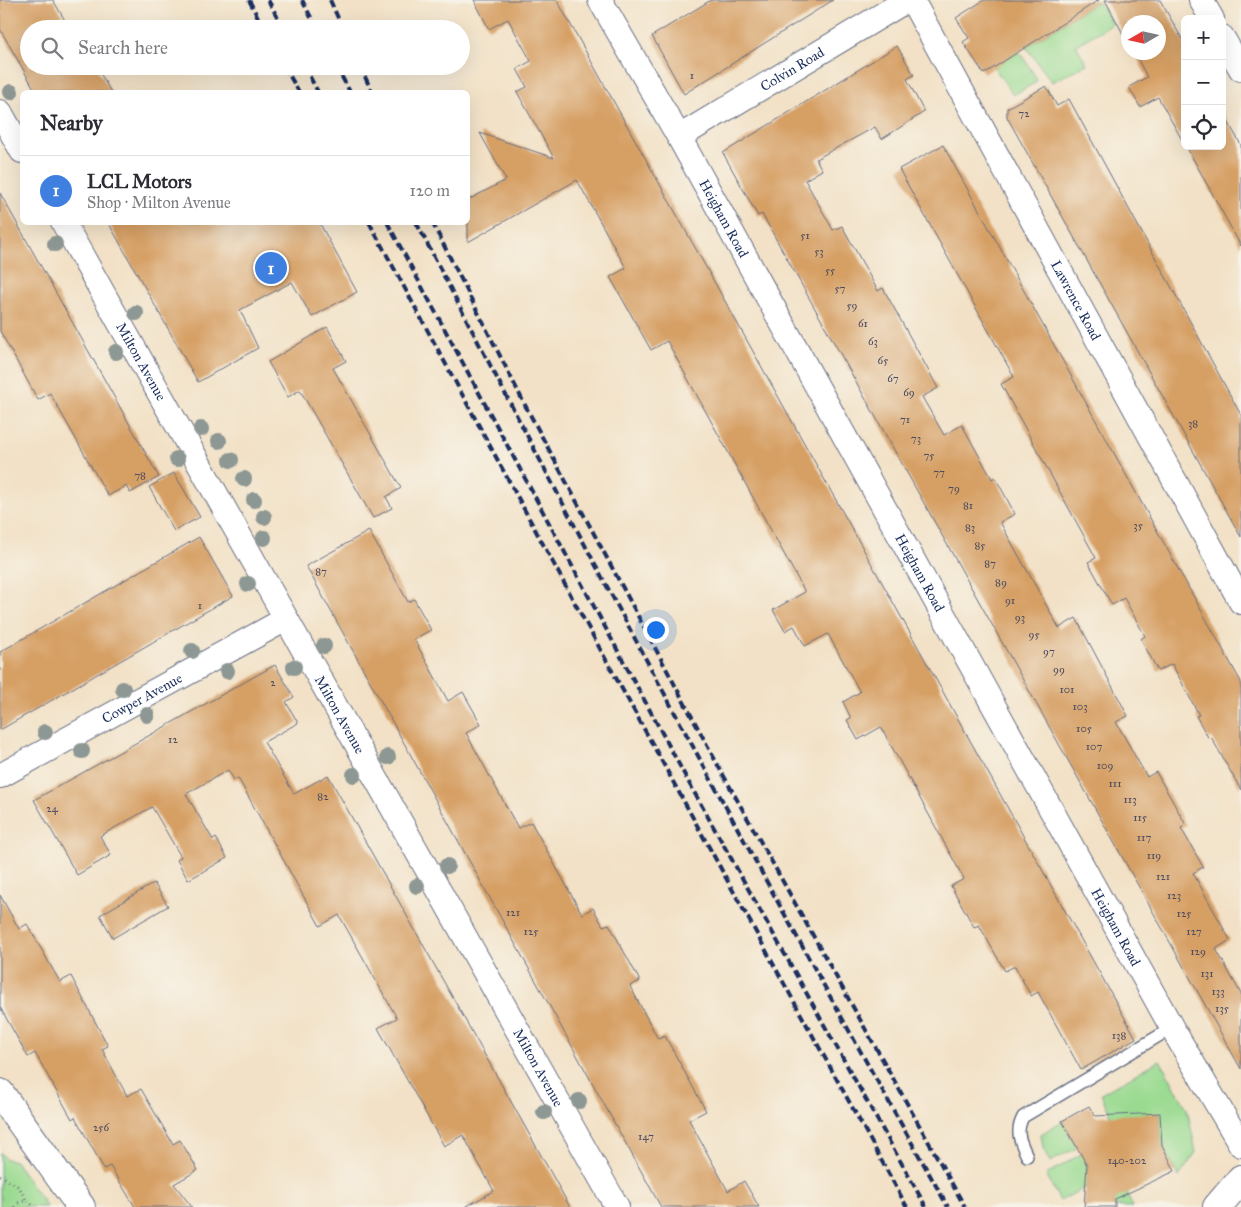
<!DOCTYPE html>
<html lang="en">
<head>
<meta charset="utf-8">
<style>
	:root { --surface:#fff; --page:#f7f7f7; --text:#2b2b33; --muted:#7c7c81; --line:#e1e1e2; --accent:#2563eb }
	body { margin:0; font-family:"IM FELL Great Primer",serif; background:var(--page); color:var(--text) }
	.controls { position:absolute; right:15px; top:15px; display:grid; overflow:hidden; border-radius:8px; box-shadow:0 5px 20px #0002 }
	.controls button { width:45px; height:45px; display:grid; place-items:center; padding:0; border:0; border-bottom:1px solid var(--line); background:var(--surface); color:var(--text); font:25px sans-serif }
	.compass { position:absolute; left:1121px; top:15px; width:45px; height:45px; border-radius:50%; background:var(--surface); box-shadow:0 5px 20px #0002; rotate:261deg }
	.you { position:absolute; left:655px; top:629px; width:18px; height:18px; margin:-12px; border:4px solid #fff; border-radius:50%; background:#1a73e8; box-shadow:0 0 0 8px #1a73e833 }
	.badge { display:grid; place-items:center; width:32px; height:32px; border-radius:50%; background:var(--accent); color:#fff; font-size:16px; font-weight:700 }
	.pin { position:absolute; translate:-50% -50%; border:2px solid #fff; box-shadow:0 1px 5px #0006 }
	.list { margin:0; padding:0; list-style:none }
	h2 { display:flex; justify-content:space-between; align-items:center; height:65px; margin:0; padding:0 20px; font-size:21px }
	h2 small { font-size:16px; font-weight:400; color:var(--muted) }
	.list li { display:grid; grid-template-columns:32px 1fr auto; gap:15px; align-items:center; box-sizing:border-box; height:70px; padding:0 20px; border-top:1px solid var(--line) }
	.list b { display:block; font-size:19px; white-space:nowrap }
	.list p { margin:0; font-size:16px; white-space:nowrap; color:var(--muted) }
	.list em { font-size:16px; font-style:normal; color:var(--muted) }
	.icon { flex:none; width:28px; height:28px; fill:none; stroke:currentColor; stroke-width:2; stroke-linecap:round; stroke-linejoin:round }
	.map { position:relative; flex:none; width:1241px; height:1207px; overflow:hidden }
	.search { position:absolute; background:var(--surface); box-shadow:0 5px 20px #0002; left:20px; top:20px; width:450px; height:55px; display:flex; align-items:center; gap:12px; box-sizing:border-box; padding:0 18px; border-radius:28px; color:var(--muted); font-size:19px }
	.panel { position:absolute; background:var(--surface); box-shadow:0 5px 20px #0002; left:20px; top:90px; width:450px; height:135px; border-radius:8px }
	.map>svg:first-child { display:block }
	.green { fill:#9ada90; stroke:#5a8477 }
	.building { fill:#d69f64 }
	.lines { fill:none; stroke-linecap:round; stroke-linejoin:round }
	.lane-casing { stroke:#666d82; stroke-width:14 }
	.street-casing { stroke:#666d82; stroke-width:26 }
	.secondary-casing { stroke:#666d82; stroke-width:30 }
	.path { stroke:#666d82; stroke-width:3; stroke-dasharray:1 4; stroke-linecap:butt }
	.lane { stroke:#fff; stroke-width:11 }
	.street { stroke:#fff; stroke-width:24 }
	.secondary { stroke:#fff; stroke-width:28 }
	.rail { stroke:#1b2f5e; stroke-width:4; stroke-dasharray:8 4; stroke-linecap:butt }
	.tree { fill:#8d9793 }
	.labels { text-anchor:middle; stroke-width:5; stroke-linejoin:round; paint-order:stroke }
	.number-label { font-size:11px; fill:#4a4b60 }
	.street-label { font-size:14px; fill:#1b2f5e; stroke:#f7f3e8 }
</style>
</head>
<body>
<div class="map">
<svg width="1241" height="1207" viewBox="0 0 1241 1207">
	<rect width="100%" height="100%" fill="#f7f3e8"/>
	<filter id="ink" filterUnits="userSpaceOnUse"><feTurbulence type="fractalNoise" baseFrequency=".02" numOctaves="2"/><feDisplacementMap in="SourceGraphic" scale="10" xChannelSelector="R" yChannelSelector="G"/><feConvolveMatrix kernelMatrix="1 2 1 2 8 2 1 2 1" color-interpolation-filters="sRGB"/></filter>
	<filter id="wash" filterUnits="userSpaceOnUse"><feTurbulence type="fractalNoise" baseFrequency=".0096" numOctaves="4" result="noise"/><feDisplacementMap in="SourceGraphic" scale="20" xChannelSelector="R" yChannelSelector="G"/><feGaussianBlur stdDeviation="1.12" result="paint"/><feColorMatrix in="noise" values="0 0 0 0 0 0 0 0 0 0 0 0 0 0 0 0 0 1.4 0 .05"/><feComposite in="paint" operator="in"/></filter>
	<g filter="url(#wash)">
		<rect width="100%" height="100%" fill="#f2e1c6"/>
		<path class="green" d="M1098,1L1112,24L1076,45L1087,64L1052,82L1026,47Z
			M1019,51L1037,79L1035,83L1013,95L994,67Z
			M1160,1060L1187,1109L1196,1152L1179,1177L1162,1145L1160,1113L1119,1136L1101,1094Z
			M1062,1121L1077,1148L1050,1162L1043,1148L1041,1134Z
			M0,1152L6,1159L15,1161L47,1207H0Z
			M1081,1154L1087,1165L1086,1187L1060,1201L1046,1175Z
			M1120,1171L1132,1207H1115V1172Z"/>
		<g id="blocks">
			<path class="building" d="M0,0H53L70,29H29V66H96L111,92H36L0,29Z
				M474,0H557L1136,1038L1081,1070L1038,992L1031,996L1015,966L1005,971L979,925L974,927L951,886L964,879L881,727L858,740L847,720L851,718L843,702L860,692L828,634L805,646L794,626L785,631L773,610L805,592L667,341L651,350L610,277L626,268L577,180L468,242V200L506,180L480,133L554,158L517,92L527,87L517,69L531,61L508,19L489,29Z
				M711,0H833L684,94L652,36Z
				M984,0H1099L984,74L963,42L969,38L956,18Z
				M1105,0H1160L1185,44V145L1158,97L1140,107L1129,87L1147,77L1134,52H1158V22H1128V43Z
				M897,46L914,75L907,79L924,112L882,139L875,127L816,159L822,170L805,180L833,230L842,226L878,291L883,288L938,388L922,397L944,435L962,425L992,479L995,477L1015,514L1000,522L1059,628L1076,618L1128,716L1116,722L1147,777L1156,772L1186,825L1181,828L1203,867L1193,873L1230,940L1216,949L1241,994V1069L762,214L758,216L723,153Z
				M1046,86L1057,106L1069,99L1241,415V537L1007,117V108Z
				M1222,111L1241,145V246L1186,146H1222Z
				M943,145L1241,682V790L1211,737L1209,739L1196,716L1199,715L1172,664L1158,671L1141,639L1145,636L1124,598L1112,605L1088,562L1096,558L1001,384L1014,377L899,169Z
				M0,193L159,477L130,493L126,486L108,496L50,393L38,400L0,331Z
				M108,222H319L357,292L312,317L292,282L240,310L258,348L198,382Z
				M327,327L346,361L333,368L401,488L386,497L392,508L373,518L300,390L288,397L268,362Z
				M174,473L200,517L174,531L149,487Z
				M369,531L408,602L414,599L431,630L414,639L448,701L463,692L481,724L466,733L518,828L531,822L582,914L593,908L603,926L609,924L640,981L630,986L658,1039L665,1036L706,1111L689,1120L728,1191L744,1181L759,1207H661L306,566Z
				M199,537L233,596L0,730V652Z
				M275,665L294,697L286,702L298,723L264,742L294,794L328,775L570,1207H465L494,1191L463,1135L444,1146L378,1028L397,1018L339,915L320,926L238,778L234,780L228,770L186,794L213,840L216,838L227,858L188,880L177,860L181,857L152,807L100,836L111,855L77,875L34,800Z
				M154,883L168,906L113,938L100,915Z
				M0,895L19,929L27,924L60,982L71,976L108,1046L102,1049L127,1096L141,1089L173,1144L180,1140L198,1170L174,1184L192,1207H135L110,1166L104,1169L75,1117L72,1119L35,1053L28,1057L0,1007Z
				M1089,1106L1095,1116L1160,1113L1162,1145L1175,1171L1115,1199V1207H1084L1087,1165L1062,1121Z"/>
		</g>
	</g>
	<g filter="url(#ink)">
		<use href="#blocks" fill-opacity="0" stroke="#666d82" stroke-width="1"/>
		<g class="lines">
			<g class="lane-casing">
				<path id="lane" d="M1027,1156C1020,1141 1015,1132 1023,1117L1172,1028"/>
			</g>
			<g class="street-casing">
				<g id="street">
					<path id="s1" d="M600,0L679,137L1172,1028L1241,1145"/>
					<path id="s2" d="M912,0L1241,602"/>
					<path d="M1201,0L1212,19"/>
					<path d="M1222,37L1241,69"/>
					<path d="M0,112L22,151"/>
					<path id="s3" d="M679,137L907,0"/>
					<path id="s4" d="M63,222L617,1207"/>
					<path id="s5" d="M0,776L286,619"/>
				</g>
			</g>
			<g class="secondary-casing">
				<path id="secondary" d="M0,1093L81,1207
					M1217,1207L1241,1179"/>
			</g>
			<path class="path" d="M0,1175L19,1187L26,1200
				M15,1207L18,1203L26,1200L35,1207"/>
			<use href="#lane" class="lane"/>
			<use href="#street" class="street"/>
			<use href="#secondary" class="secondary"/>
			<path class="rail" d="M249,0L264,29
				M268,0L284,29
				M302,0L317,29
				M330,0L343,29
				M284,66L299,92
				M304,66L318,92
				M336,66L350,92
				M360,66L372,92
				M369,222L577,607L907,1207
				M387,222L689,783L926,1207
				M416,222C587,554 764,882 948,1207
				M432,222L525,405L721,771L965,1207"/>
		</g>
		<g class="tree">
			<circle cx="11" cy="92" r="8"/>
			<circle cx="55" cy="244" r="8"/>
			<circle cx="136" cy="313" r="8"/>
			<circle cx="116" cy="352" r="8"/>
			<circle cx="201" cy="429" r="8"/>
			<circle cx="219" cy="441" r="8"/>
			<circle cx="177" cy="459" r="8"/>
			<circle cx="231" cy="460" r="8"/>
			<circle cx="244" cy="479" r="8"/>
			<circle cx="254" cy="500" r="8"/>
			<circle cx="264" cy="517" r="8"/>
			<circle cx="264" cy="538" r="8"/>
			<circle cx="248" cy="584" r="8"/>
			<circle cx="324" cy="646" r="8"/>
			<circle cx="192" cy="651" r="8"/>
			<circle cx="294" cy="667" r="8"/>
			<circle cx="227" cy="671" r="8"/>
			<circle cx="123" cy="689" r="8"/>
			<circle cx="147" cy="715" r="8"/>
			<circle cx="45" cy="732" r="8"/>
			<circle cx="82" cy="751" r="8"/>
			<circle cx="388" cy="757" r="8"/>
			<circle cx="354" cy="775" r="8"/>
			<circle cx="447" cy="866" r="8"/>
			<circle cx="417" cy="886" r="8"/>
			<circle cx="579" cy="1101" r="8"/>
			<circle cx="544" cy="1112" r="8"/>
		</g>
	</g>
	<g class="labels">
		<g class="number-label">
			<text x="692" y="79">1</text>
			<text x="1024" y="117">72</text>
			<text x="805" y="239">51</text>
			<text x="819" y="255">53</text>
			<text x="830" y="274">55</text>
			<text x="840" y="292">57</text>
			<text x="852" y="309">59</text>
			<text x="863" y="327">61</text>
			<text x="873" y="345">63</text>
			<text x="883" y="364">65</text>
			<text x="893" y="382">67</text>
			<text x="909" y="396">69</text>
			<text x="905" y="423">71</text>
			<text x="1193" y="427">38</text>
			<text x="916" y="442">73</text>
			<text x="929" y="459">75</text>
			<text x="939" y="476">77</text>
			<text x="140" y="479">78</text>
			<text x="954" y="492">79</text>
			<text x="968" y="509">81</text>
			<text x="1138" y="529">35</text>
			<text x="970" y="531">83</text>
			<text x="980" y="549">85</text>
			<text x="990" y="567">87</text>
			<text x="321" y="575">87</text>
			<text x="1001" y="586">89</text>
			<text x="1010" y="604">91</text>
			<text x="200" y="609">1</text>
			<text x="1020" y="621">93</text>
			<text x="1034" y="638">95</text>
			<text x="1049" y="655">97</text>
			<text x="1059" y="673">99</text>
			<text x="273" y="686">2</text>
			<text x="1067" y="693">101</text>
			<text x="1080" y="710">103</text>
			<text x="1084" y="732">105</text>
			<text x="173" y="743">12</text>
			<text x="1094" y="750">107</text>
			<text x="1105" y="769">109</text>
			<text x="1115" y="787">111</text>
			<text x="323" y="800">82</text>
			<text x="1130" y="803">113</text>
			<text x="52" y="812">24</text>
			<text x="1140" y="821">115</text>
			<text x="1144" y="841">117</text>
			<text x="1154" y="859">119</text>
			<text x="1163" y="880">121</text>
			<text x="1174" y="899">123</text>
			<text x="513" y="916">121</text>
			<text x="1184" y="917">125</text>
			<text x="531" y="935">125</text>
			<text x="1194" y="935">127</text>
			<text x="1198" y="955">129</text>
			<text x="1207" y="977">131</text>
			<text x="1218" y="995">133</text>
			<text x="1222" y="1012">135</text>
			<text x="1119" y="1039">138</text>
			<text x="101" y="1131">256</text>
			<text x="646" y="1140">147</text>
			<text x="1127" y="1164">140-202</text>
		</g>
		<g class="street-label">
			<text dy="5" stroke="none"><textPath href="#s3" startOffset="132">Colvin Road</textPath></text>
			<text dy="5" stroke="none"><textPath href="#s1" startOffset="251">Heigham Road</textPath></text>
			<text dy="5" stroke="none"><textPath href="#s2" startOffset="342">Lawrence Road</textPath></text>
			<text dy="5" stroke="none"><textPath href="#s4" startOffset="160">Milton Avenue</textPath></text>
			<text dy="5" stroke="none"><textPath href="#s1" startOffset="656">Heigham Road</textPath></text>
			<text dy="5" stroke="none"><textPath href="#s5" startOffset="162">Cowper Avenue</textPath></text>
			<text dy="5" stroke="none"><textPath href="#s4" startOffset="565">Milton Avenue</textPath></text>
			<text dy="5" stroke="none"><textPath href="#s1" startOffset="1061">Heigham Road</textPath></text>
			<text dy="5" stroke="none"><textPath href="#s4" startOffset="970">Milton Avenue</textPath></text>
		</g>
	</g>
</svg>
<div class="controls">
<button>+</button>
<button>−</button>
<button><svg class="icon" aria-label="locate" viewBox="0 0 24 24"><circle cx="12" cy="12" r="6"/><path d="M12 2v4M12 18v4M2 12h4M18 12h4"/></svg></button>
</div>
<svg class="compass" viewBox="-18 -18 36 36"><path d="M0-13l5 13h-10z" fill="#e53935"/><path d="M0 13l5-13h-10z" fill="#7c7c81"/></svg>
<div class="you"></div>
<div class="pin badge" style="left:271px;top:268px;background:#3f7fe0">1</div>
<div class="search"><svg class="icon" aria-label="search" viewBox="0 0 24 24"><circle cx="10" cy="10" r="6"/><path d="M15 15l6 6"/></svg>Search here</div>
<section class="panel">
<h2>Nearby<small></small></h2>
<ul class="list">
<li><span class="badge" style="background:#3f7fe0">1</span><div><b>LCL Motors</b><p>Shop · Milton Avenue</p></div><em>120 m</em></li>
</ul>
</section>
</div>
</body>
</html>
